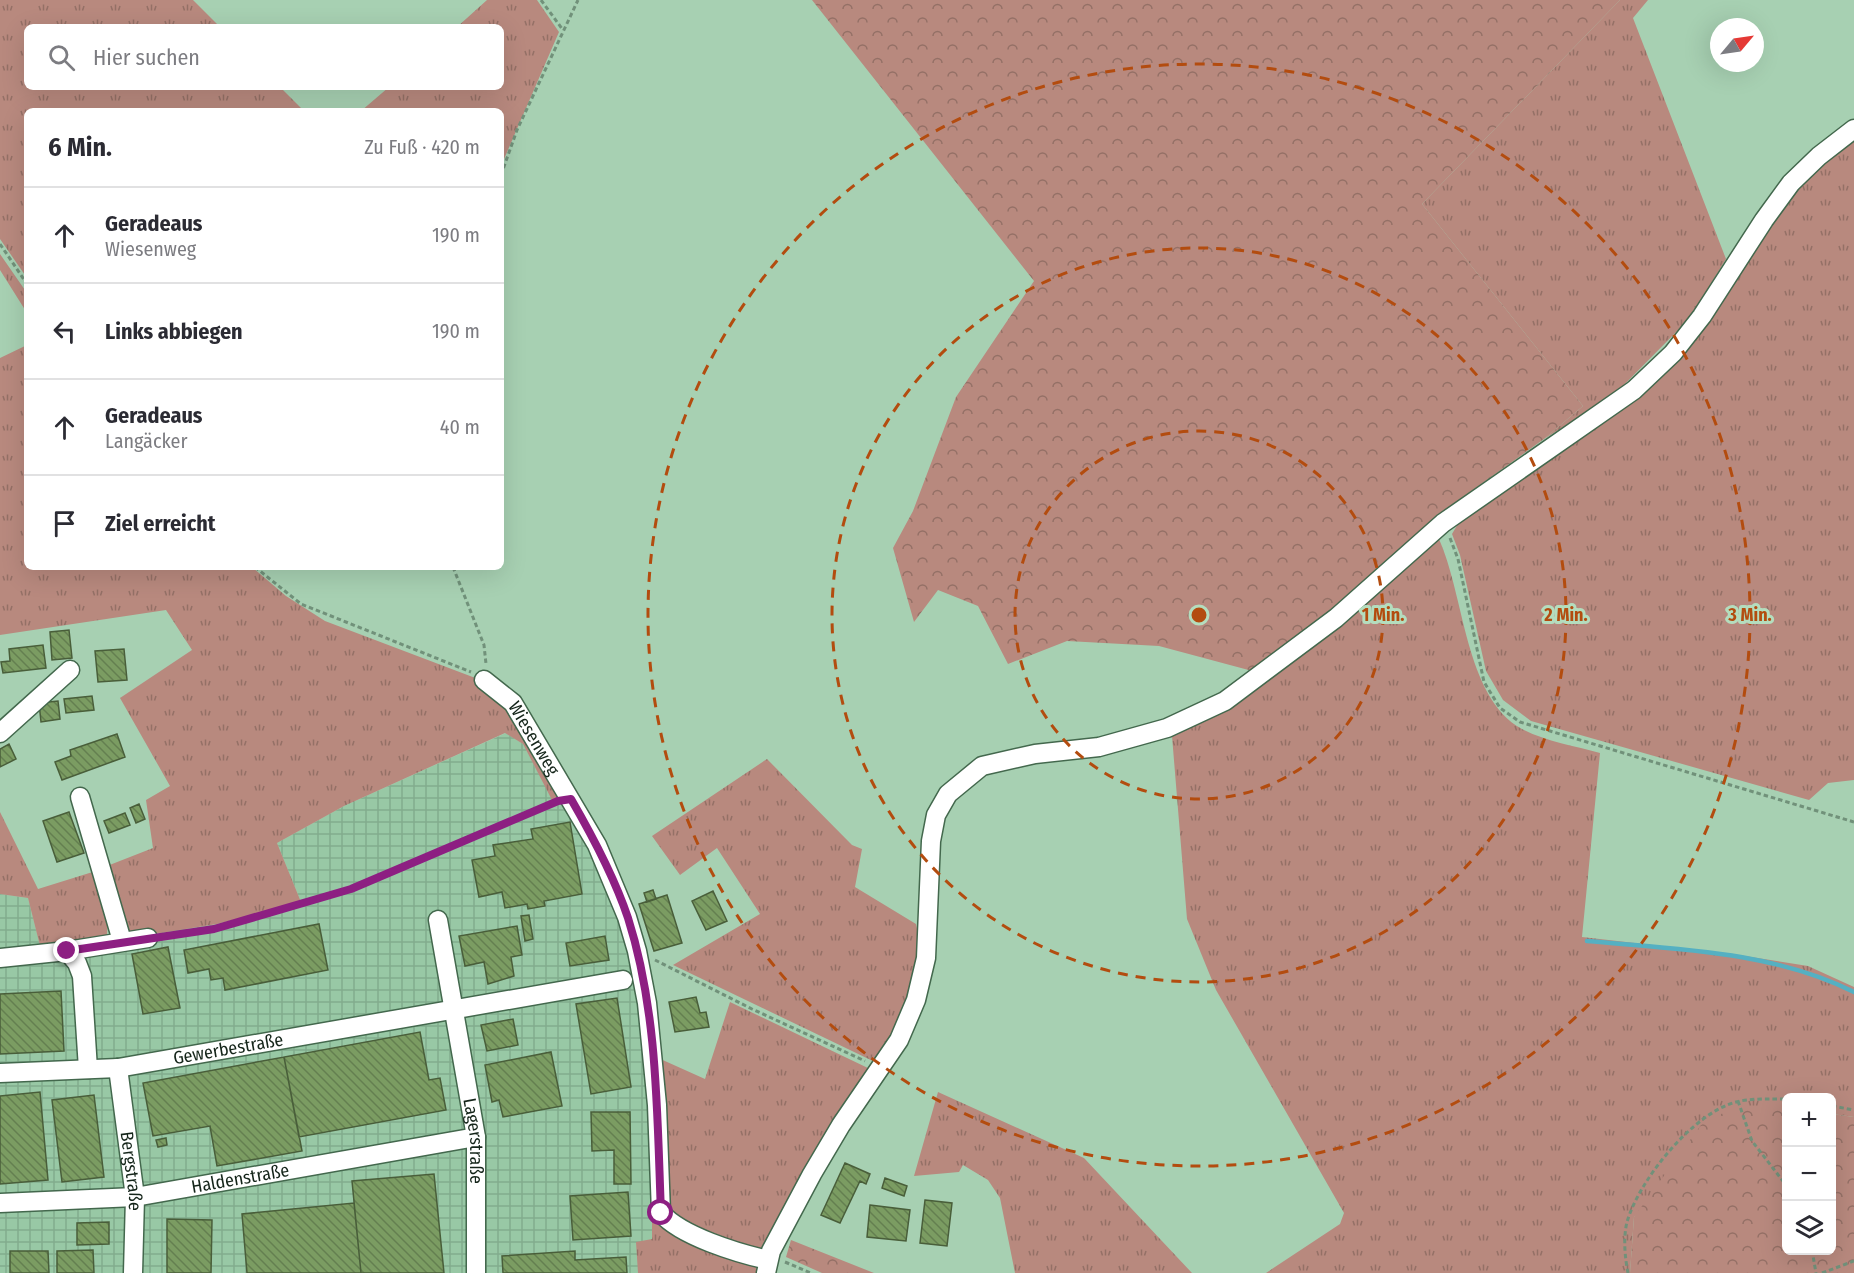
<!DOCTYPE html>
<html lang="de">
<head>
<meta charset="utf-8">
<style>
	:root { --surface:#fff; --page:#f2f2f3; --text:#2b2b33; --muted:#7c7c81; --line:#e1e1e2 }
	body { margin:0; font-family:"Fira Sans Condensed",sans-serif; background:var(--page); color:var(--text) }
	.controls { position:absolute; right:18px; bottom:18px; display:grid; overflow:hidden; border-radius:9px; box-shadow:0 6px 24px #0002 }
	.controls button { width:54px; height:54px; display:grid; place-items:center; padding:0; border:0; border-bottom:2px solid var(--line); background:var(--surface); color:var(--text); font:30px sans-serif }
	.compass { position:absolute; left:1710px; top:18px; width:54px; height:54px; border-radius:50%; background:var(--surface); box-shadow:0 6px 24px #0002; rotate:61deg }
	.stop { position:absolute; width:18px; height:18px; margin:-14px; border:4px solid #8d1f82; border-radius:50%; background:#fff }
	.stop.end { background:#8d1f82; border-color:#fff; box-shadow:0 2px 6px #0008 }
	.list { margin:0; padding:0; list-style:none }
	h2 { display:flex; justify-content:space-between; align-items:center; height:78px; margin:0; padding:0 24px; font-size:26px }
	h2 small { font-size:20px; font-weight:400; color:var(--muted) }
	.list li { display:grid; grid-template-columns:39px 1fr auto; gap:18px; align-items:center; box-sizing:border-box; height:96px; padding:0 24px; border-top:2px solid var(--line) }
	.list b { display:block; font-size:22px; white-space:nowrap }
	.list p { margin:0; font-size:20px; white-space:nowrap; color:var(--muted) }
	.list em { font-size:20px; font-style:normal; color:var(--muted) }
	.icon { flex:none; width:33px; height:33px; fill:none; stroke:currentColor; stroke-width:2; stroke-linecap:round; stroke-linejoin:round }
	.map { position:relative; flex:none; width:1854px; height:1273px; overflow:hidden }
	.search { position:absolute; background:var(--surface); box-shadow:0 6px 24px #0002; left:24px; top:24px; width:480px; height:66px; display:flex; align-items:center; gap:15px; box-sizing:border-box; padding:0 21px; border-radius:9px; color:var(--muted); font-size:22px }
	.panel { position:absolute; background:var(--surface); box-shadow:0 6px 24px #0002; left:24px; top:108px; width:480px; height:462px; border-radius:9px }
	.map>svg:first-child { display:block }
	.industrial { fill:url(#industrial-grid) }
	.grass { fill:url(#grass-tufts) }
	.forest { fill:url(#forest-crowns) }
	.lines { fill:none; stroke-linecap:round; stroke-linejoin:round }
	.stream { stroke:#55b0c2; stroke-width:4.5 }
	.building { fill:url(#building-back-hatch); stroke:#495e3a; stroke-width:1.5 }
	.minor-casing { stroke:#43684d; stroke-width:21 }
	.path { stroke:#71917a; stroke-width:3; stroke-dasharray:4.5 3; stroke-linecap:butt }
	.minor { stroke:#fff; stroke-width:18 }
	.route { stroke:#8d1f82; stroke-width:8 }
	.ring { fill:none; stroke:#b34c0f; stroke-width:3; stroke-dasharray:10 8 }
	.labels { text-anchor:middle; stroke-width:6; stroke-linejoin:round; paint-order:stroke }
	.street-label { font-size:18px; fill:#142419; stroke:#b4ddbe }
	.centre { fill:#b34c0f; stroke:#b4ddbe; stroke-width:3 }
	.ring-label { font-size:18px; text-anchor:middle; font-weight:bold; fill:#b34c0f; stroke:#b4ddbe; stroke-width:6; stroke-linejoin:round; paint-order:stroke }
</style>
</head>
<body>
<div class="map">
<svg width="1854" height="1273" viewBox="0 0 1854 1273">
	<defs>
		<pattern id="industrial-grid" width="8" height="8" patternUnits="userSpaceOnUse" patternTransform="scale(1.5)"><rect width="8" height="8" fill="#98c8a5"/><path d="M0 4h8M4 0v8" fill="none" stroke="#82ac8d"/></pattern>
		<pattern id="grass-tufts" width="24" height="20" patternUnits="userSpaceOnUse" patternTransform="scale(1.5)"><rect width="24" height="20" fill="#b8897e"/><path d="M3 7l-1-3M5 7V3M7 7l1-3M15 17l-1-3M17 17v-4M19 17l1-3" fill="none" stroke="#947066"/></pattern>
		<pattern id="forest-crowns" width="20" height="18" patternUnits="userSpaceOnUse" patternTransform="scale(1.5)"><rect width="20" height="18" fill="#b8897e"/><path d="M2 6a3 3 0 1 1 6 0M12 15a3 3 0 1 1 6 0" fill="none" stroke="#947066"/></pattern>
		<pattern id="building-back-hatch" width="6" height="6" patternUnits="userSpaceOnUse" patternTransform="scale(1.5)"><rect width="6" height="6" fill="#7b9c62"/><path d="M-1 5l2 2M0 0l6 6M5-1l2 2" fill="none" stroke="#647f50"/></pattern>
	</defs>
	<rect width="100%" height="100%" fill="#a7d0b2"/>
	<path class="industrial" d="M506,733L523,744L553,801L565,795L622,921L636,966L665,1273H0V894L28,898L41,950L217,924L301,902L277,843L344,806Z"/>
	<path class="grass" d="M0,0H193L220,27H27V87H280L304,111H27V278L0,239Z
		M487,0H537L559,32L501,166V111H361L389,87H501V27H457Z
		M1620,0H1648L1633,18L1726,259L1690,318L1614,395L1544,439L1583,406L1422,204Z
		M1854,137V780L1828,783L1809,800L1531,721L1503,700L1486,671L1460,555L1452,534L1459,522L1636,399L1792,192L1822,162Z
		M0,254L27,293V313L0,270Z
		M27,345V567H252L286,596L325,621L478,679L510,704L565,795L553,802L523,744L505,733L344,806L277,843L301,902L217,924L129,938L107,866L153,848L146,800L170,786L120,698L192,650L166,610L0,635V358Z
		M1438,537C1465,594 1464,697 1522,729C1544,741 1575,746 1600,753L1582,937L1732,954L1808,966L1854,987V1117L1832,1114V1098H1786V1109H1781L1634,1217L1630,1273H1266L1340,1224L1344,1213L1216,990L1187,919L1172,736L1244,699Z
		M767,759L852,845L862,849L855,887L916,924C928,970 901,1024 877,1063L673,965L760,914L717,848L680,875L652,836Z
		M0,812L38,889L99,870L108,913L107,936L41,950L28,898L0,894Z
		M730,1002L870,1069L765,1245L758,1250L677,1219L664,1207L656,1057L705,1079Z
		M938,1092L1084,1158L1192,1273H1015L1000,1198L988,1180L963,1165L959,1172L914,1176Z
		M652,1221L670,1232L747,1259L757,1268L756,1273H638L636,1242L652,1239Z"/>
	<path class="forest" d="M812,0H1620L1422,204L1583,406L1544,439L1442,512L1357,592L1256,672L1159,646L1067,641L1008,664L978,606L938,590L914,622L893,548L913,511L956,397L1034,281Z
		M1734,1107L1786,1109V1250H1832V1114L1854,1117V1273H1630L1634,1217L1701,1125Z
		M791,1240L874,1273H822L786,1257Z"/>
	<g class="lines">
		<path class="stream" d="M1587,941C1676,949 1772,951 1854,992"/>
	</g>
	<path class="building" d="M69,630L72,658L52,660L50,632Z
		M43,645L46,668L3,673L1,662L10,661L9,649Z
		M124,649L127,680L98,682L95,651Z
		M92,696L94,710L66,713L64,699Z
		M58,701L60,719L41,722L39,703Z
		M117,734L125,757L62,780L55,762L71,756L70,750Z
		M9,744L16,759L0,767V749Z
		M139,804L145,819L136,823L130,808Z
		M69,812L84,853L57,862L43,821Z
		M125,813L130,825L109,833L104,821Z
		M570,822L582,894L544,901L545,906L528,909L527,904L505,908L502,892L479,897L472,860L495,856L493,845L533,839L531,829Z
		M653,890L656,899L647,902L644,893Z
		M713,891L727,921L706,930L692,901Z
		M667,895L682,943L654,951L639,904Z
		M529,915L533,939L525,941L521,916Z
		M319,924L328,970L225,990L223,978L211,980L209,969L188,973L184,950Z
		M517,926L522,955L511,957L514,976L488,984L484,962L465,966L459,936Z
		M605,936L609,960L570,966L566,943Z
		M168,947L180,1008L143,1014L132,954Z
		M61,991L64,1051L0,1054V994Z
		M696,997L700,1013L706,1012L709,1027L675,1032L669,1002Z
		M617,998L631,1087L591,1094L576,1004Z
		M513,1019L518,1045L487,1051L481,1025Z
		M420,1032L429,1080L440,1078L446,1110L299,1137L284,1057Z
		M551,1052L562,1106L503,1117L499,1100L492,1102L485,1065Z
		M284,1057L302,1151L217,1166L210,1126L153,1136L143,1083Z
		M40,1092L48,1180L0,1184V1096Z
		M94,1095L104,1177L62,1182L52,1100Z
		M591,1112H630L631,1184H614V1150L592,1151Z
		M166,1138L167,1145L158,1147L156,1140Z
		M845,1163L870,1174L866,1184L860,1181L840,1223L821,1215Z
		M434,1174L444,1273H361L352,1181Z
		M885,1178L907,1186L904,1196L882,1188Z
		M628,1192L631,1236L573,1240L570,1196Z
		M925,1200L952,1203L947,1246L920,1243Z
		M354,1203L361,1273H247L242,1214Z
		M870,1205L910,1210L906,1241L867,1237Z
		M167,1219L212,1220L211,1273H167Z
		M109,1222V1244L77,1245V1223Z
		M93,1250L94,1273H57V1251Z
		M10,1251H48L49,1273H10Z
		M575,1251V1260L626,1257L627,1273H503L502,1256Z"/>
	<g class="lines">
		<g class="minor-casing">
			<g id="minor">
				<path id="s1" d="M484,680L513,703L597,845L627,917L637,951L647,1003L657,1105L661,1213C681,1236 737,1253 768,1260"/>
				<path d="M0,733L70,670"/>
				<path d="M80,797L122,941"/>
				<path id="s2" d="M438,920L476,1137V1273"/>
				<path d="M67,951L77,963L82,976L88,1069"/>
				<path d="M0,958L67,951L148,938"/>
				<path id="s3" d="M118,1068L135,1197L133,1273"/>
				<path id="s4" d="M0,1073L118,1068L623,980"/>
				<path id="s5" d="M0,1203L135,1197L476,1137"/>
				<path d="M766,1273L771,1251L812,1174L841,1125L899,1040L916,1000L926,958L931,841L936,815L948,794L982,766L1035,754L1099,747L1167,728L1225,701L1336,618L1443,523L1634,390L1673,353L1702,316L1764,220L1791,183L1819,156L1854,129"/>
			</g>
		</g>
		<path class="path" d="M541,0L563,30
			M501,175L517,130L578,0
			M0,244L27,284
			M1450,538L1458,559L1484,682L1500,708L1520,722L1854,822
			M255,567L301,604L471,672
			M453,567L484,645L486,664
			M162,936L214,929L351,889L554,803
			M655,960L752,1009L865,1061
			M1738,1101L1752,1141L1786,1185
			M1832,1106L1854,1110
			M1812,1250L1816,1273
			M785,1262L811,1273
			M1628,1273C1625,1258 1623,1238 1627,1222C1639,1180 1693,1113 1736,1102C1751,1098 1771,1099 1786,1099
			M1822,1273L1854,1261"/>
		<use href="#minor" class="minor"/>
	</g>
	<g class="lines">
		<path class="route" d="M67,951L214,929L351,889L558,801L571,799C593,837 614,876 628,918C658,1012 657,1115 661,1213"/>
	</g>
	<g class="ring">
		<circle cx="1199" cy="615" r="184"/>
		<circle cx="1199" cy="615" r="367"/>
		<circle cx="1199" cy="615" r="551"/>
	</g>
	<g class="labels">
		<g class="street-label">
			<text dy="6" stroke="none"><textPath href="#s1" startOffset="78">Wiesenweg</textPath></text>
			<text dy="6" stroke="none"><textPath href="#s4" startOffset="230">Gewerbestraße</textPath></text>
			<text dy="6" stroke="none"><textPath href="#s2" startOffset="224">Lagerstraße</textPath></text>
			<text dy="6" stroke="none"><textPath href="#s3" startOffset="104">Bergstraße</textPath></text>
			<text dy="6" stroke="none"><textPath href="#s5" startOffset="242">Haldenstraße</textPath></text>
		</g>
	</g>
	<circle cx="1199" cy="615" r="9" class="centre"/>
	<g class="ring-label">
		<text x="1383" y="621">1 Min.</text>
		<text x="1566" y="621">2 Min.</text>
		<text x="1750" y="621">3 Min.</text>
	</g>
</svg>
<div class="controls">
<button>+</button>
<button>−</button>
<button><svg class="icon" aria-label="layers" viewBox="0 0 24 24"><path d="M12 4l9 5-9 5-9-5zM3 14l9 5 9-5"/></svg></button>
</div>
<svg class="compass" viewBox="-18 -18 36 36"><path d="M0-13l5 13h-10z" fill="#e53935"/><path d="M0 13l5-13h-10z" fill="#7c7c81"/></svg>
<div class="stop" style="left:661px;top:1213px"></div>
<div class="stop end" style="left:67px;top:951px"></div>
<div class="search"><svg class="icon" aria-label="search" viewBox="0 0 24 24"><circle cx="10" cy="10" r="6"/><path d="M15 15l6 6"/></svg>Hier suchen</div>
<section class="panel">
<h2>6 Min.<small>Zu Fuß · 420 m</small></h2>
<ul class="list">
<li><svg class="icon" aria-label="ahead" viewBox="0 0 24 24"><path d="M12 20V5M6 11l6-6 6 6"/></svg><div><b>Geradeaus</b><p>Wiesenweg</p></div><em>190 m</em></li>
<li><svg class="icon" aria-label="left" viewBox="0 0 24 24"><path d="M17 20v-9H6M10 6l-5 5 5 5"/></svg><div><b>Links abbiegen</b></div><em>190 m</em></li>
<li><svg class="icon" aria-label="ahead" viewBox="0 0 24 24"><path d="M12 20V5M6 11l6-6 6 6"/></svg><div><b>Geradeaus</b><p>Langäcker</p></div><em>40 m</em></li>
<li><svg class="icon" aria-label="arrive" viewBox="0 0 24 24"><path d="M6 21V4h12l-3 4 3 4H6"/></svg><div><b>Ziel erreicht</b></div></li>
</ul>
</section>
</div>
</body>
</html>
